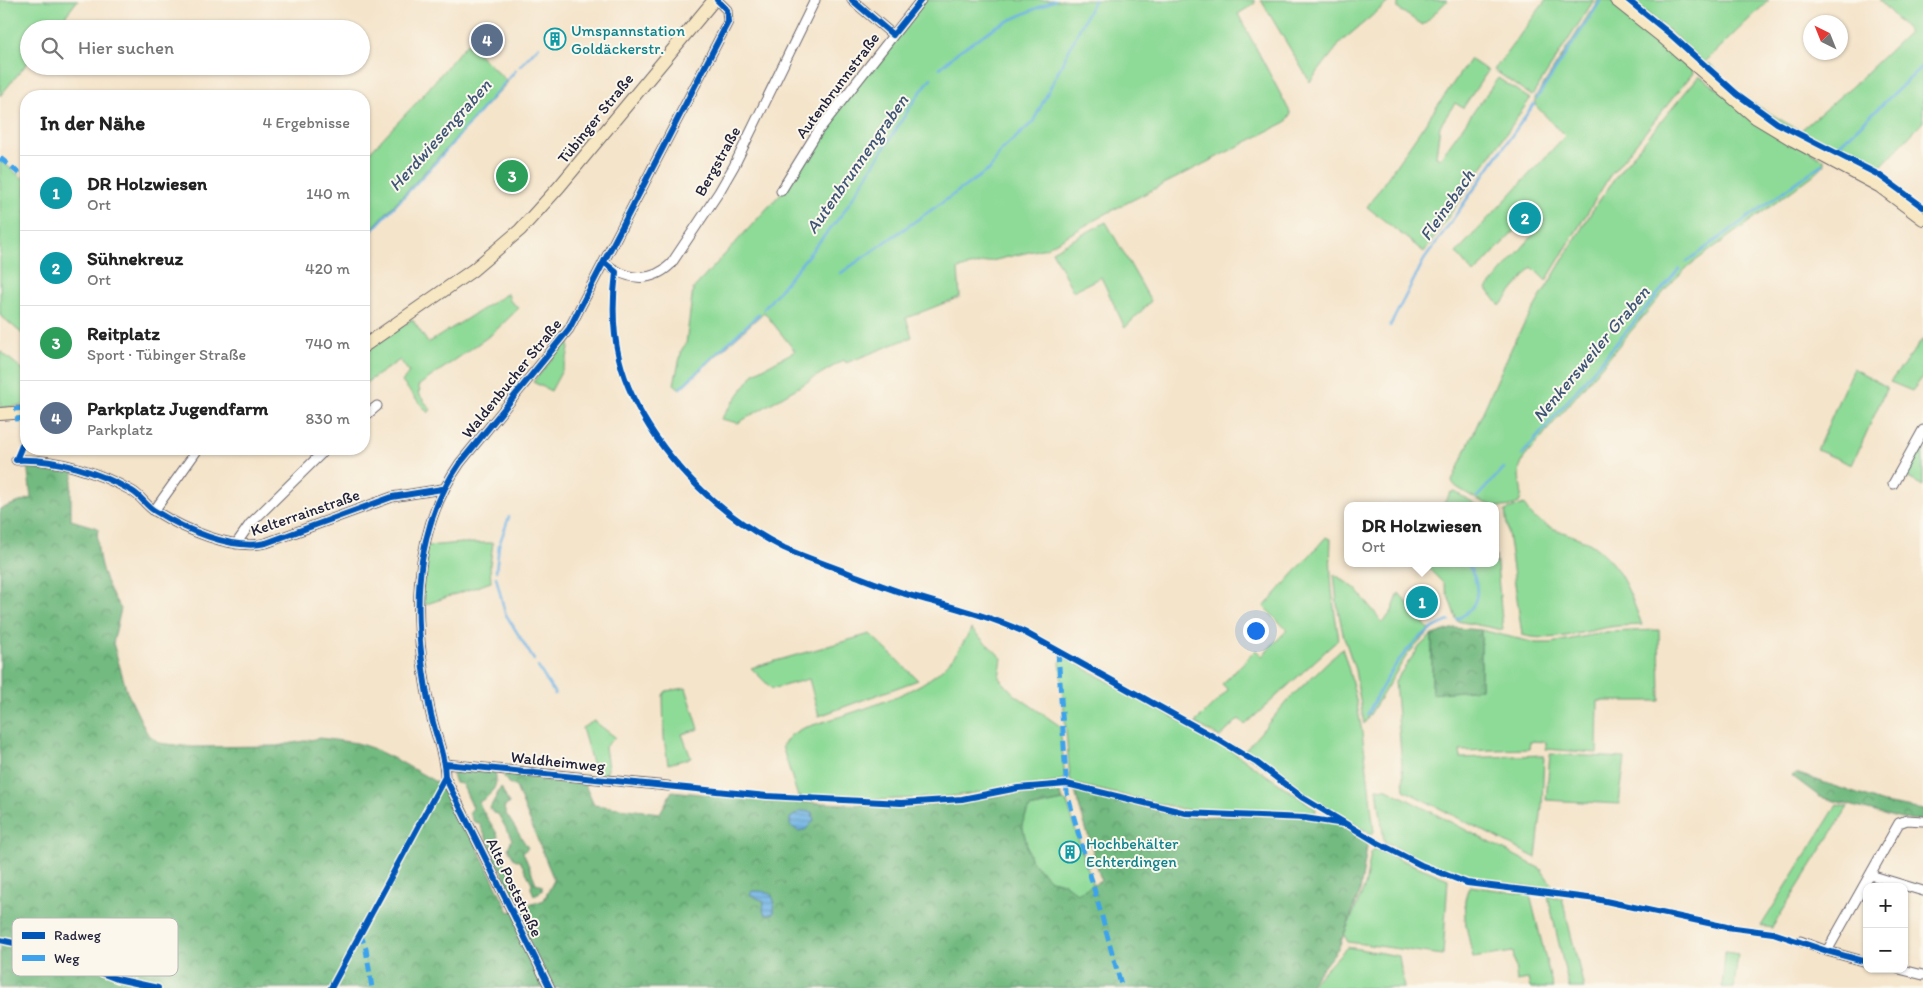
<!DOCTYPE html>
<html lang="de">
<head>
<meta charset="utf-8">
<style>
	:root { --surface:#fff; --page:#f6f6f6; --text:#222; --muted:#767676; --line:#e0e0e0; --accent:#c8321e }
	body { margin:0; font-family:Itim,sans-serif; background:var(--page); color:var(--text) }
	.controls { position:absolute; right:15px; bottom:15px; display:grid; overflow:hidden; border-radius:10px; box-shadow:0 1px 4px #0004 }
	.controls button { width:45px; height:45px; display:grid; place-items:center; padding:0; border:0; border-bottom:1px solid var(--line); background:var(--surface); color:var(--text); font:25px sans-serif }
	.compass { position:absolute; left:1803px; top:15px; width:45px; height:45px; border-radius:50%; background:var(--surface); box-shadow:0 1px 4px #0004; rotate:317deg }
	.you { position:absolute; left:1255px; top:630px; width:18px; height:18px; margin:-12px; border:4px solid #fff; border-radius:50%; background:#1a73e8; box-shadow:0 0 0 8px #1a73e833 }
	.badge { display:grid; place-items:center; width:32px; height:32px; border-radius:50%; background:var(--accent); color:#fff; font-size:16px; font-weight:700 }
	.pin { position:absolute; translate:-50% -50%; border:2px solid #fff; box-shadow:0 1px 5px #0006 }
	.popup { position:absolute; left:1344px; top:502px; width:155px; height:65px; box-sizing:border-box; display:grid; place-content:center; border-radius:10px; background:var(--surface); filter:drop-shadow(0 1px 4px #0005); font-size:16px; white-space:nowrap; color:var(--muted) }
	.popup b { font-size:19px; color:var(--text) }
	.popup::after { content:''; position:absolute; left:50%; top:100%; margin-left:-10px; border:10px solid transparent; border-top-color:var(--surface) }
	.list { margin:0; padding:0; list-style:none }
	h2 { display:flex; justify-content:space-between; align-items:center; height:65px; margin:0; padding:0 20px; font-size:21px }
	h2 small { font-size:16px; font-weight:400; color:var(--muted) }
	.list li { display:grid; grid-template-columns:32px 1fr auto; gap:15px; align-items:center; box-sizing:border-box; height:75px; padding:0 20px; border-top:1px solid var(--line) }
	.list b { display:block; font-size:19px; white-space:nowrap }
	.list p { margin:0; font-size:16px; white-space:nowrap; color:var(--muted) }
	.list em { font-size:16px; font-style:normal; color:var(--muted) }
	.icon { flex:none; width:28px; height:28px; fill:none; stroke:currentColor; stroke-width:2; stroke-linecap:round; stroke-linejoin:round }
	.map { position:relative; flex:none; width:1923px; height:988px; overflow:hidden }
	.search { position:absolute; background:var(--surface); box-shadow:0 1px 4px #0004; left:20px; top:20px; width:350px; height:55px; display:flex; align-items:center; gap:12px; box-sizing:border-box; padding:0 18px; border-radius:28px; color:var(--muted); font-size:19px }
	.panel { position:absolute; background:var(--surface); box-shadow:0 1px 4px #0004; left:20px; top:90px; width:350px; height:365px; border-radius:20px }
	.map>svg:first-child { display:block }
	.green { fill:#8eda97; stroke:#587e69 }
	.forest { fill:url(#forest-crowns); stroke:#4a6e5e }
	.water { fill:url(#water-rules); stroke:#486b90 }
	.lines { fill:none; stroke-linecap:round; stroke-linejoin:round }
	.stream { stroke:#6fb4e5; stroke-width:2.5 }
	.street-casing { stroke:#6c666d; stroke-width:11 }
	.secondary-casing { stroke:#6c666d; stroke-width:14 }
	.street { stroke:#fff; stroke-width:9 }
	.secondary { stroke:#f7e8c3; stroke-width:12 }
	.quiet { stroke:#3ea2ec; stroke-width:5; stroke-dasharray:10 5; stroke-linecap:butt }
	.cycleway-casing { stroke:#fbf7ec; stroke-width:9 }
	.cycleway { stroke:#0057b8; stroke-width:6 }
	.labels { text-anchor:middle; stroke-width:4; stroke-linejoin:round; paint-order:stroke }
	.culture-label { font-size:16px; fill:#0d838f; stroke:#fbf7ec; text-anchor:start }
	.street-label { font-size:16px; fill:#22223b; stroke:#fbf7ec }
	.water-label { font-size:18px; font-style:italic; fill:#3d5576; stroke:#fbf7ec }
	.key { fill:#fbf7ec; stroke:#bab7b7; stroke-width:1 }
	.key-label { font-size:14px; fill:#22223b }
</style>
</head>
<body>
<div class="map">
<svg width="1923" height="988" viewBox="0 0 1923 988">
	<defs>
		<pattern id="forest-crowns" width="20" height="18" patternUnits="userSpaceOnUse" patternTransform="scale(1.25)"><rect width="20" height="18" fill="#72ba80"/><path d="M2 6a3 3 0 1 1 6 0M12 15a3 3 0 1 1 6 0" fill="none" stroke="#5d976a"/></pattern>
		<pattern id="water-rules" width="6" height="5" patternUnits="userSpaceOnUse" patternTransform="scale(1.25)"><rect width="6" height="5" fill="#6fb4e5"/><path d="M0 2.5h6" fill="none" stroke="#5b92bb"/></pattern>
	</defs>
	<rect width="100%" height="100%" fill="#fbf7ec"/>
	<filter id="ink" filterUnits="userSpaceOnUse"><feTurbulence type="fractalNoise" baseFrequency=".02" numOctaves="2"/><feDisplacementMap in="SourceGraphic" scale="10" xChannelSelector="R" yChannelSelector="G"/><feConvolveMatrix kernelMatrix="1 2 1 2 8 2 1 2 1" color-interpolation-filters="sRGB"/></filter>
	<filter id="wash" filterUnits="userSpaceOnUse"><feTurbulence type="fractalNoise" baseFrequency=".0096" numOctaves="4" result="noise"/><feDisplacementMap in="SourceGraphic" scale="20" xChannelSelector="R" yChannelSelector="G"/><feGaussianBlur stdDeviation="1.12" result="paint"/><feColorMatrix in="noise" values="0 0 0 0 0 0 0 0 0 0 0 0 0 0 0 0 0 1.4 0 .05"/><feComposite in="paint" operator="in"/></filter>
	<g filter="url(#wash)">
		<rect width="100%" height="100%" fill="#f4e4ca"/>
		<path class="green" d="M0,0H78L55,29H29V61L0,96Z
			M924,0H1254L1255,3L1238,14L1291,114L1286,122L1109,212L1046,248L958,269L960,297L906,318L912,337L846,363L844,360L738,423L721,419L754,373L795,351L764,312L680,389L674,384L682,349L686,344L693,289L783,191L818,135L823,137L832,125L828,121Z
			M1261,0H1391L1342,41L1310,82Z
			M1401,0H1448L1423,25L1398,9V3Z
			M1546,0H1594L1532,96L1494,70Z
			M1598,0H1611L1692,69L1693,73L1609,177L1546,281L1532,267L1500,306L1487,289L1545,221L1533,210L1474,274L1456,253L1565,136L1535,105V98Z
			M1630,0H1769L1704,63L1667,29Z
			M1879,0H1923V122L1881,166C1868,172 1816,143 1801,135L1799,132L1797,134C1763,114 1735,91 1706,65L1709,63L1749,101L1800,131L1859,80L1909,32Z
			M467,43L508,82L364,237V158L418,101Z
			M1470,59L1488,71L1463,108L1455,103L1440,126L1436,156L1440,158L1498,78L1530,99L1424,252L1367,207Z
			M1699,76L1824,160V165L1812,176L1690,265L1674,280L1524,458C1512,478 1527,487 1519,503C1500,512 1485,504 1468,494C1462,490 1455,488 1452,481L1516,338L1592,211L1623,167Z
			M0,160L26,181V337L0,315Z
			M514,160L528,170L511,193L497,182Z
			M1106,222L1151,301L1125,328L1101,277L1073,291L1052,251Z
			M508,293L510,301L519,308L492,334L418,386L420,390L418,393L431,410L428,413L402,382L409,372L400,360L364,384V353L412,319L428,343Z
			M568,339C573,355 558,377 551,391L533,382Z
			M1923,339V377L1912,391L1890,382Z
			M0,351L26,372V405L0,408Z
			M1853,368L1887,387L1852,465L1817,450Z
			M1923,440V486L1903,475Z
			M1451,492H1455L1479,506H1442Z
			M1524,504C1534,528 1568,531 1589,543C1620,562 1630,593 1642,625C1631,626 1621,625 1610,627C1580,632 1553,643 1522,635L1505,511Z
			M1326,537L1331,539C1329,574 1333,605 1339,639L1245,725L1239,719L1220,737L1195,723L1228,690L1222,684L1256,650L1262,656L1287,630L1264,607Z
			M462,543H493L490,565L491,582L421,606L426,546Z
			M1496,555L1503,630L1457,621L1444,584L1423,563H1496Z
			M1334,574L1356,589L1383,623L1392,611L1399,593L1430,631L1407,655L1364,724L1355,670L1343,634L1337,604Z
			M971,629L1002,658L999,678L1014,694L1060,726L1065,777L1060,782L946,797L876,800L798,797L782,746L791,735L801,729C842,715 912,698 942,669C955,657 963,644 971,629Z
			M1481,630L1536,643H1551L1607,632L1659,630L1660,701H1598L1597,753L1546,749V742L1530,741L1529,749L1460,751L1461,758L1544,755L1542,806L1536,858L1404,790L1395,681L1420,646L1432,635V693L1481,689Z
			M870,634L918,680L819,716L809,679L772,689L751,668Z
			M1342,648C1362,706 1367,771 1374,832L1371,834L1308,797L1243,753L1288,700Z
			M1064,657L1220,743L1316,809L1315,813L1238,814L1187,810L1074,784L1070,779L1060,662Z
			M686,688L699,729L682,734L691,758L668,764L664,738L663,695L666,691Z
			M594,721L615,737L605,747L608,769L606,775L595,773L582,728Z
			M1550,754L1625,758L1619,804L1546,800Z
			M1377,788L1387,789L1541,869L1556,891L1465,877L1420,860L1384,841Z
			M1063,801L1067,802L1093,886L1077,894L1064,883L1050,880L1030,859L1022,824L1029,808Z
			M1837,805L1848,807L1772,928L1761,926Z
			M1375,849L1448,879L1443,955L1348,942L1344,935L1365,886L1371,852Z
			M1470,886L1530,895L1553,988H1530L1528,979L1517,981L1513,952L1473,958C1469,937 1458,905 1470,886Z
			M1548,896L1562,898L1584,988H1569Z
			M1347,947L1399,956L1404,988H1308Z
			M1725,952L1738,954L1734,988H1722Z"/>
		<path class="forest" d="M27,463L46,464L74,471L71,488V520L98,528C95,557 105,585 121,609L113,643L127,692L147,733L159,743L192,747L277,746L320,738L357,743L372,748L399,761L443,786L454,800L509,912L544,900L554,880L516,787L508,783L502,773L584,783L594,805L660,813L672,791L758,800L913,807L1058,788L1063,801L1029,808L1022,824L1030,859L1050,880L1064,883L1077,893L1101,881C1094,850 1082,819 1074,788L1182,817L1305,814L1332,819L1368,840L1360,892L1339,947L1307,988H0V509L31,498Z
			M1454,628L1481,630V689L1432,694V635Z
			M455,769L495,772C499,786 491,796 479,802C484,816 492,823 498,836L496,844L515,887L524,892L522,898L511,897L508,891L510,889L499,865H495L492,859L495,856L479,823L474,822L469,813L473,808L462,784L455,783L452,775Z
			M1796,773L1884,803L1923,810V820L1901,819L1820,797L1792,776Z
			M501,787L509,804L504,807L505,812L528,848L523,852L536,883L542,886V891L534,895L531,888L532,883L520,861L514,859L508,848L512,839L498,814L493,813L490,808Z"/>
		<path class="water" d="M801,811L812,812L814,821L805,830L798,831L790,825V818Z
			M752,891C770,891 776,893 774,913L766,915L763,911L764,901L750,895Z"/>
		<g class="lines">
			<path class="stream" d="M520,66L539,46
				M940,68L959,51L997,26L1055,0
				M1537,98L1601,0
				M1835,149L1923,66
				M364,239L436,162L516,70
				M1686,262L1822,164
				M841,273L990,169L1001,151L1033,122L1094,0
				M764,309L843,213L914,101L931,78
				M1390,326L1424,260L1534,104
				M680,388L759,314
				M1522,455L1679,269
				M1477,497L1504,468
				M1472,506L1474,504
				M496,571L499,545L509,517
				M496,577L505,613L534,660
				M1457,619C1482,607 1481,584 1467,563
				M538,667L555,694
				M1367,715C1386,678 1408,635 1449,621"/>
		</g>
	</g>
	<g filter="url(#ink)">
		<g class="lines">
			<g class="street-casing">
				<path id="street" d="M852,0L893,35
					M781,191L818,131L921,0
					M605,263C626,280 650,284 671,264L719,192L734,166L815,0
					M364,417L377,406
					M16,460C55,458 98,472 132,491C141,496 146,506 155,511C184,529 232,551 266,543L392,497L442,489
					M1893,484L1923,430
					M154,511L198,449
					M236,544L250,524L326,449
					M445,764L668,786
					M1870,875L1923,891
					M1800,941L1827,951L1867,962
					M1827,951L1899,823L1907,820L1923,821
					M1899,969L1923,975
					M550,988L445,777C445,754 434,732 430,710C413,626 409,536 460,463L569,329L728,22L727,10L717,0"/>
			</g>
			<g class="secondary-casing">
				<path id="secondary" d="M1616,0L1660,35L1755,117L1793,140L1879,186L1923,219
					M364,346L473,270L520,230L559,187L714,0
					M0,414L26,412"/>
			</g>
			<use href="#street" class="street"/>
			<use href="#secondary" class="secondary"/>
			<path class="quiet" d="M0,158L26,179
				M14,409L26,408
				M15,419L26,418
				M1058,651L1067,793L1122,988
				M360,933L366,949L372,988"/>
			<g class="cycleway-casing">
				<path id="cycleway" d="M852,0L893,35L921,0
					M1628,0L1670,34L1737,94L1777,123L1879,175L1923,207
					M605,263L616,272C608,337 619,383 656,437C689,484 733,522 784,548C806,558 829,565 851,574C872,582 894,591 916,597C952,607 989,616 1024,632L1214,737L1257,763L1303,798L1378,843L1421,865L1467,883L1596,899L1727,927L1773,933L1827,951L1867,962
					M26,436L16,460C55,458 98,472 132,491C141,496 146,506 155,511C184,529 232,551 266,543L392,497L442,489
					M445,764L767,796L901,803L962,799L1018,788L1067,784L1186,813L1305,818L1344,824
					M0,940L56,952L75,963L117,979L158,988
					M331,988L445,777
					M550,988L445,777C445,754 434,732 430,710C413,626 409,536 460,463L569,329L728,22L727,10L717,0"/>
			</g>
			<use href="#cycleway" class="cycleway"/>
		</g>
	</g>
	<defs>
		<g id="building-ring" transform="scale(1.125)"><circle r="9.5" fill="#fbf7ec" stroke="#0f9aa8" stroke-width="1.5"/><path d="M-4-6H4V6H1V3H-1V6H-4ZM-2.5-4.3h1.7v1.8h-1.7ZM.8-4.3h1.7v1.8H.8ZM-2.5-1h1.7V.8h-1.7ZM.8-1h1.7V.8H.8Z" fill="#0f9aa8"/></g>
	</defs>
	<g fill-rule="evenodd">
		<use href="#building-ring" x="555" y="39"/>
		<use href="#building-ring" x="1070" y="852"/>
	</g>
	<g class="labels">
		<g class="culture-label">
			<text x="571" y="36">Umspannstation<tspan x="571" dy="18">Goldäckerstr.</tspan></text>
			<text x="1086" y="849">Hochbehälter<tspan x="1086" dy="18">Echterdingen</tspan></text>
		</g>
		<g class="street-label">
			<text transform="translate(837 85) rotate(-53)" y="6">Autenbrunnstraße</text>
			<text transform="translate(595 118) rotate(-51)" y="6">Tübinger Straße</text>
			<text transform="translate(717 161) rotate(-61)" y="6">Bergstraße</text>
			<text transform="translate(511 378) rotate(-51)" y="6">Waldenbucher Straße</text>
			<text transform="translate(305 512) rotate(-19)" y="6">Kelterrainstraße</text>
			<text transform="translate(558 761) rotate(6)" y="6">Waldheimweg</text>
			<text transform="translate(515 887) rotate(64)" y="6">Alte Poststraße</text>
		</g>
		<g class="water-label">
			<text transform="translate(440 135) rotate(-48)" y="6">Herdwiesengraben</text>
			<text transform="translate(857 164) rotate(-55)" y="6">Autenbrunnengraben</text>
			<text transform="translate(1447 205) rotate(-55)" y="6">Fleinsbach</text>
			<text transform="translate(1591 354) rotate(-50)" y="6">Nenkersweiler Graben</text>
		</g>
	</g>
	<rect x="12" y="918" width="166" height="58" rx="8" class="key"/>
	<rect x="22" y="932" width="23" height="7" fill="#0057b8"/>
	<rect x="22" y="955" width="23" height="6" fill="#3ea2ec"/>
	<g class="key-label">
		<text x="54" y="940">Radweg</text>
		<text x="54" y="963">Weg</text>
	</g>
</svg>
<div class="controls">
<button>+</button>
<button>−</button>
</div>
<svg class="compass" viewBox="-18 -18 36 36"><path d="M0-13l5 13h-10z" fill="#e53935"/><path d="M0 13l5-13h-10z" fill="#767676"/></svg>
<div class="you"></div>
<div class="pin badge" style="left:1422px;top:602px;background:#0f9aa8">1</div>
<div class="popup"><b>DR Holzwiesen</b>Ort</div>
<div class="pin badge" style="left:1525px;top:218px;background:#0f9aa8">2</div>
<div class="pin badge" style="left:512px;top:176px;background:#2e9e5b">3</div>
<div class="pin badge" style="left:487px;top:40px;background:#5c6f8a">4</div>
<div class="search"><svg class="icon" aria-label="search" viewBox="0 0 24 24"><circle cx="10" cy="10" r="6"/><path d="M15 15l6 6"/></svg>Hier suchen</div>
<section class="panel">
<h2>In der Nähe<small>4 Ergebnisse</small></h2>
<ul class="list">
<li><span class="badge" style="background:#0f9aa8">1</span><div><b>DR Holzwiesen</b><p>Ort</p></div><em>140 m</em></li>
<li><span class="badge" style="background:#0f9aa8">2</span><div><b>Sühnekreuz</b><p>Ort</p></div><em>420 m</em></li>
<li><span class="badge" style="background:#2e9e5b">3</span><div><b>Reitplatz</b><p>Sport · Tübinger Straße</p></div><em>740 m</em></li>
<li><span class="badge" style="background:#5c6f8a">4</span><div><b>Parkplatz Jugendfarm</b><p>Parkplatz</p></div><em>830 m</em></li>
</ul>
</section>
</div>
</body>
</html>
